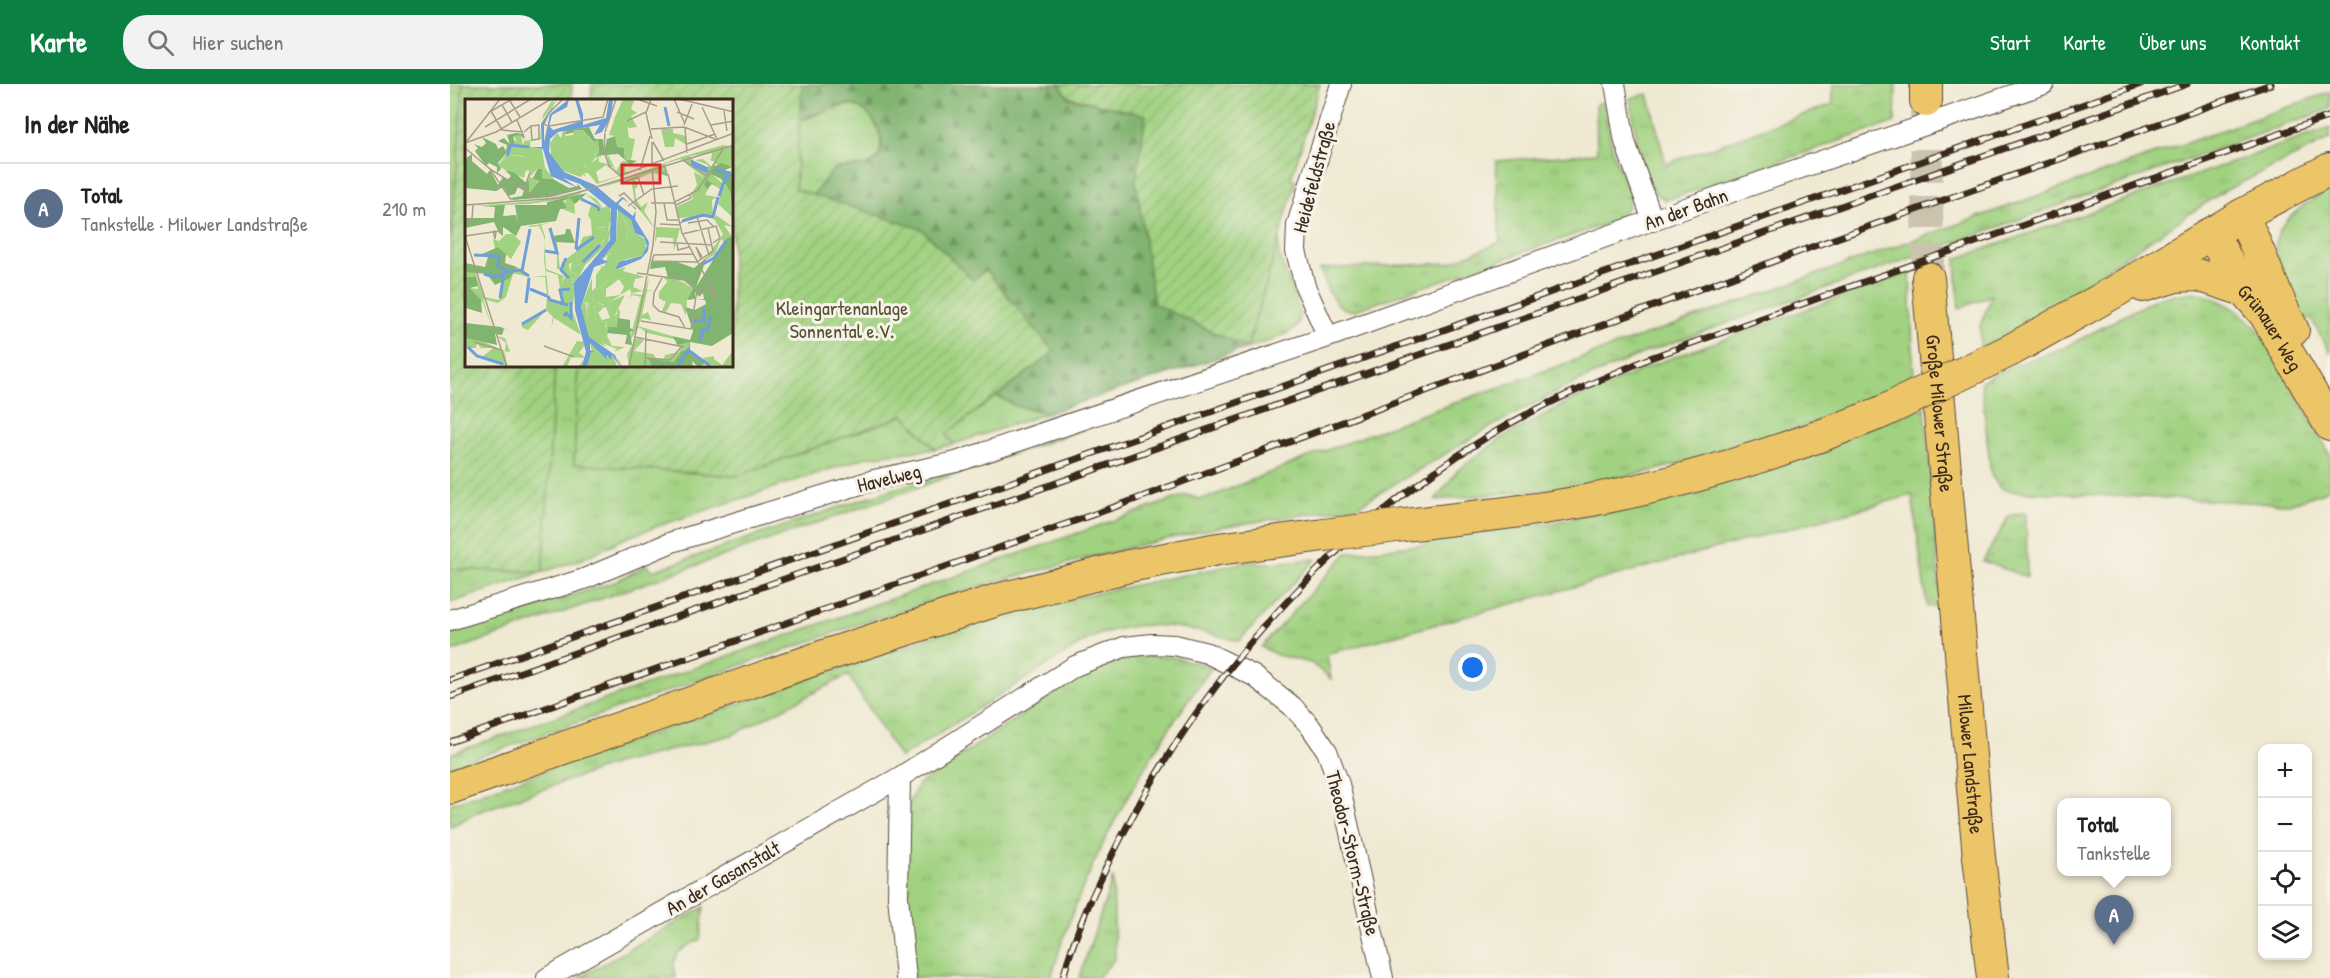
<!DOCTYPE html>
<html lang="de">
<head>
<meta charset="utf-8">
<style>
	:root { --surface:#fff; --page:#f2f2f2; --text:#222; --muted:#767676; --line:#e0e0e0; --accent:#0b8043 }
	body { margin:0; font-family:"Patrick Hand",sans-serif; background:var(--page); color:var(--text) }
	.controls { position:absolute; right:18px; bottom:18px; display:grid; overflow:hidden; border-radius:12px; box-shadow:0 3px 9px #0003 }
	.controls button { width:54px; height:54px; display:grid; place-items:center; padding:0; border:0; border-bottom:2px solid var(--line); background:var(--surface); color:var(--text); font:30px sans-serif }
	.you { position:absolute; left:1023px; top:584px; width:21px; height:21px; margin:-15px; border:4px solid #fff; border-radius:50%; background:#1a73e8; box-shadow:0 0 0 9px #1a73e833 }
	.badge { display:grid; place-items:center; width:39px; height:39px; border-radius:50%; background:var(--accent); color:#fff; font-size:20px; font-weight:700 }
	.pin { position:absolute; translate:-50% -50px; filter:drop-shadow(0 2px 3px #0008) }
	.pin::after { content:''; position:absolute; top:32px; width:21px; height:18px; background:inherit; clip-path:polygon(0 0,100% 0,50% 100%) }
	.popup { position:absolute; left:1607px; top:714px; width:114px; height:78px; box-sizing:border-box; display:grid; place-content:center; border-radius:12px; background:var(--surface); filter:drop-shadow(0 2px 4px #0005); font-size:20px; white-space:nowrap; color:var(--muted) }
	.popup b { font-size:22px; color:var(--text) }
	.popup::after { content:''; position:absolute; left:50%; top:100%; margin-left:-12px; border:12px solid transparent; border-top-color:var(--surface) }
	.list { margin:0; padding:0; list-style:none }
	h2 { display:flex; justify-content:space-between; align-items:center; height:78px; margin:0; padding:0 24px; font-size:26px }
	h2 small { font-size:20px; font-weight:400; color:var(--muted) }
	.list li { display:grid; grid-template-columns:39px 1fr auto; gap:18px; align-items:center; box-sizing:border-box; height:90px; padding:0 24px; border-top:2px solid var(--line) }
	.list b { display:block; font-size:22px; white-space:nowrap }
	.list p { margin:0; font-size:20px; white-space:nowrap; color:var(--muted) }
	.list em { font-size:20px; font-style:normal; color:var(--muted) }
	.icon { flex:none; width:33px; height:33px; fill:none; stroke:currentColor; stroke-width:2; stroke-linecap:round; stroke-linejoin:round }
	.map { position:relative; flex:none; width:1880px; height:894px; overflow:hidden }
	header { display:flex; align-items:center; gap:36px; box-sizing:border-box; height:84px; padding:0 30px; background:var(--accent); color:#fff }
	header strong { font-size:28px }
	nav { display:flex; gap:33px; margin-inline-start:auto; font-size:21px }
	.search { width:420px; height:54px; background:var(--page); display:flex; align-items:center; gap:15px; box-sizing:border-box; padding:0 21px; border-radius:24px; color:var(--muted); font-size:22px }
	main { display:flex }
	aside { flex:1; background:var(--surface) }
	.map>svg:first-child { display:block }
	.grass { fill:url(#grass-tufts); stroke:#6e7e50; stroke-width:1.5 }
	.forest { fill:url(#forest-firs); stroke:#5e6f46; stroke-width:1.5 }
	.garden { fill:url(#garden-furrows); stroke:#6e7e50; stroke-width:1.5 }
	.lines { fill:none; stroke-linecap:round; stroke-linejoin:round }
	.primary-tunnel { stroke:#cbc3ae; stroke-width:32; stroke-dasharray:32 16; stroke-linecap:butt }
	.street-casing { stroke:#564739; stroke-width:22 }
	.primary-casing { stroke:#564739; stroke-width:34 }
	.street { stroke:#fff; stroke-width:20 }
	.primary { stroke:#edc569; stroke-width:32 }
	.rail-casing { stroke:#3b2a1e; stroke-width:7 }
	.rail { stroke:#f7f3e8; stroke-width:4.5; stroke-dasharray:14; stroke-linecap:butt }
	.primary-bridge-casing { stroke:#564739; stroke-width:34; stroke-linecap:butt }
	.primary-bridge { stroke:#edc569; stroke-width:32 }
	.labels { text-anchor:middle; stroke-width:6; stroke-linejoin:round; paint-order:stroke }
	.street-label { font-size:20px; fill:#3b2a1e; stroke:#f7f3e8 }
	.park-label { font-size:20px; fill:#545437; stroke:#f7f3e8 }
	.inset-river { fill:none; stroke:#6f9ed8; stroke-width:3 }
	.inset-road { fill:none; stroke:#a79d8a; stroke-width:1.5 }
	.view { fill:#d62828; fill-opacity:0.15; stroke:#d62828; stroke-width:3 }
	.inset-edge { fill:none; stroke:#3b2a1e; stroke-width:3 }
</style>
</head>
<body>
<header>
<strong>Karte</strong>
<div class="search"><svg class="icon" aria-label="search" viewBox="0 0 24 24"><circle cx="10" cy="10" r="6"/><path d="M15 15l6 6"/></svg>Hier suchen</div>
<nav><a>Start</a><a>Karte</a><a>Über uns</a><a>Kontakt</a></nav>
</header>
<main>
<aside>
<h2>In der Nähe<small></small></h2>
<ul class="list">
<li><span class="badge" style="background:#5c6f8a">A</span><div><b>Total</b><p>Tankstelle · Milower Landstraße</p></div><em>210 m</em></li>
</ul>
</aside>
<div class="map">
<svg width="1880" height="894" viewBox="0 0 1880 894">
	<defs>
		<pattern id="grass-tufts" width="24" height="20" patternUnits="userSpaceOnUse" patternTransform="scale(1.5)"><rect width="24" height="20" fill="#a1d281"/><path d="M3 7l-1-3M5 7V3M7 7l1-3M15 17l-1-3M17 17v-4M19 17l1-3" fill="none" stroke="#8cb46f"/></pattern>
		<pattern id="forest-firs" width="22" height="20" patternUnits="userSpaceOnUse" patternTransform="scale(1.5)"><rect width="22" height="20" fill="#80b46f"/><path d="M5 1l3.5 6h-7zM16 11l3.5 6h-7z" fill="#6a935b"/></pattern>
		<pattern id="garden-furrows" width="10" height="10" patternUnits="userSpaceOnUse" patternTransform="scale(1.5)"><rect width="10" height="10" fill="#a1d281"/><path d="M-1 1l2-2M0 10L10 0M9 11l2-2" fill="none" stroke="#8cb46f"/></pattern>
	</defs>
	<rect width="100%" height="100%" fill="#f7f3e8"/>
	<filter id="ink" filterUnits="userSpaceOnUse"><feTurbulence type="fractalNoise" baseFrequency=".0167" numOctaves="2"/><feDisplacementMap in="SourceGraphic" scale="12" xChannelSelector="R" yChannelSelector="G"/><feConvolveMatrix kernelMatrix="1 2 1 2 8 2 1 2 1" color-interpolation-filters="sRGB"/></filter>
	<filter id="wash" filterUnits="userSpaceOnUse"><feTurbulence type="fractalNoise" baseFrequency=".008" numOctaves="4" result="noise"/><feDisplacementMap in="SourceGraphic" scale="24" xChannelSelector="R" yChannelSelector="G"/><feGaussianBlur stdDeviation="1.35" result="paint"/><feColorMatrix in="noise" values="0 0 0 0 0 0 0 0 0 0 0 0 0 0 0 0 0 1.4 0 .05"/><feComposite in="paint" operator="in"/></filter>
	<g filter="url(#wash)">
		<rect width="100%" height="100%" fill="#efe9d2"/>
		<path class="grass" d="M0,0H13L0,176Z
			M1383,0H1446L1445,38L1216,116C1190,107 1185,38 1180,14L1198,10L1216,80L1383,20Z
			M1880,8V25L1196,268L1112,305L1037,345L906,423L770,443L686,462L544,498L404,542L0,683V670L736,411L750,415L760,413L851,376L954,337Z
			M1153,18L1163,68L1179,110L1178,122L1171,131L1161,138L903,227C881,224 877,203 870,185L999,179L1050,158L1046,77L1147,69L1146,20Z
			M396,21C405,21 415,24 421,32C429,41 436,67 425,76C417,85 395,84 384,85L363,111L345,105L349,37Z
			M1880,44V55L1774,107L1559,250L1530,264V242L1542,211L1509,225L1506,175Z
			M1880,104V269L1862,236L1847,232C1819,161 1808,148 1880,104Z
			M831,144C830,152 828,160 829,168C831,186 859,231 845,244C833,254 812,259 797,264Z
			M1460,188L1464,297L1371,336L1305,360L1202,387L1119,403L985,416L1008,386L1052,354L1118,318L1205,280Z
			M1744,208C1772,215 1791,226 1810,248L1880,370V403L1871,409L1839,420L1558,407L1549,403L1541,391L1531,297L1562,282L1616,263L1707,214Z
			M105,282H128L124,380L287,392L454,331L485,365L417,373L208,442L173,455L132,475L0,519V485L93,488Z
			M547,312L567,322L598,329L504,360L496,350Z
			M1475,324L1491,522L1477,523L1462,411L877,570L881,595L861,579L827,571L811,563L897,469L979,460L982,456L1121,435Z
			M671,332L0,568V549L165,498L196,481L203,487L416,414Z
			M1576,428L1577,493L1533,477L1559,432Z
			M866,475L789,557C750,547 708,535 669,545C658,547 648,551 638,555L450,674L398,591L282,651L165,680L28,728L0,743V720L479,553L594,520L806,476L808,480Z
			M699,572L723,573L762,583C693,677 632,781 601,894H464L456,811L457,722L469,700L636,588L673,575Z
			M663,793L665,875L647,894H629Z
			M254,823L250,855C231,866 219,869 226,894H129Z"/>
		<path class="forest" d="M352,0H609L619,14L696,31L686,97L704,220L797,264L598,329L567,322L547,312L604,268L535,186L523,197L471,145L363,111L384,85C396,81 415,85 425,77C442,62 423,25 403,21C386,18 365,31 349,37Z"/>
		<path class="garden" d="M13,0H122L121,16H16V282H105L93,488L0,485V176Z
			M142,0H352L345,105L471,145L523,196L536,186L604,268L496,350L504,360L485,365L454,331L287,392L124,380L128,282H282V16H141Z
			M609,0H870L841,96L846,97L797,264L704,220L686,97L696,31L619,13Z"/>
	</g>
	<g filter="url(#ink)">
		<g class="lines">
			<path class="primary-tunnel" d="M1476,17L1478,194"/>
			<g class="street-casing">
				<path id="street" d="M1165,0L1175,58L1203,137
					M878,253L855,202L846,167L847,141L891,0
					M0,536L134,495L222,458L424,396L506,378L878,253L1247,120L1594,0
					M450,693L448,812L456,894
					M97,894L450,693L625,582L674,563L702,560L725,561L757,569L804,592L842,622L860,642L877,667L889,700L933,894"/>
			</g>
			<g class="primary-casing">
				<g id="primary">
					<path d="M1476,0V17"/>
					<path d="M1792,131C1811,169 1823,209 1843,246"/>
					<path id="s1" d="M1761,149L1794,206L1815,230L1880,341"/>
					<path id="s2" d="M1478,194L1529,773L1543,894"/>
					<path d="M1693,202L1726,192L1748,191L1794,206"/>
					<path d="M1561,266L1666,207L1792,131L1880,85"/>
					<path d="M955,441C1010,434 1065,429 1119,420C1226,402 1330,369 1430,329"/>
					<path d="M0,704L374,572L547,516L679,482L768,465L874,451"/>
				</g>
			</g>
			<use href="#street" class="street"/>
			<use href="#primary" class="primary"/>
			<g class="rail-casing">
				<path id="rail" d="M0,596L1691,0
					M0,613L1737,0
					M0,658L670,421L1367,161L1821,0
					M613,894C626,844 648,798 672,752C756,590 881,449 1037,353C1089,321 1145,298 1200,274L1880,32"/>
			</g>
			<use href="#rail" class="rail"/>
			<g class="primary-bridge-casing">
				<path id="primary-bridge" d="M1430,329L1561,266
					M874,451L955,441"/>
			</g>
			<use href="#primary-bridge" class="primary-bridge"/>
		</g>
	</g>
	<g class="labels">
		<g class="street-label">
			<text transform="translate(864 93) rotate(-75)" y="7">Heidefeldstraße</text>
			<text transform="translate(1236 125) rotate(-20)" y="7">An der Bahn</text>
			<text dy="7" stroke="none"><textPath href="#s1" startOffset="112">Grünauer Weg</textPath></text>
			<text dy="7" stroke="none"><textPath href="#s2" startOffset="136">Große Milower Straße</textPath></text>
			<text transform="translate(439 394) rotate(-14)" y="7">Havelweg</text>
			<text dy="7" stroke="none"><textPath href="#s2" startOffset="488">Milower Landstraße</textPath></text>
			<text transform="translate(903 769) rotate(76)" y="7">Theodor-Storm-Straße</text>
			<text transform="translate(273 794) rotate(-30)" y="7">An der Gasanstalt</text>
		</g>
		<g class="park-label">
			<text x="392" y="231">Kleingartenanlage<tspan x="392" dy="23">Sonnental e.V.</tspan></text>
		</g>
	</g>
	<g transform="translate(15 15)">
		<rect width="268" height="268" fill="#efe9d2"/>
		<path d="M88,0V4L92,0L77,21L76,40L65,42L68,70L64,78L74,80L70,88L74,86L70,95V89L65,94L61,93L65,72L61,71L59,79L32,67L45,56L59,58L66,68L64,48L58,47L59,42L75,39L78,16ZM258,46L269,48L268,62L267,67L250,65L248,76L265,91L267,118L253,105L256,91L241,81V90L245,87L240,96L252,98L247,101L248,117L214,119L211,108L228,100L226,95L232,86L229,73L240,79L215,60L200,65L204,77L186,74L170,81L173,87L170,90L171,100L176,108L183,103L179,112L189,128V129L170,105L166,80L133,89L216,58ZM247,54L246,61L239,58L247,62H251L247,68L238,60L230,61L243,66L242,73L237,69L241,68L234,69L225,57ZM142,54L151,72L157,62H161L165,64L160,65V73L170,72L132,85L123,74H119L121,78L110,69L118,64L121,69L134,58V63L143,65ZM141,66L146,70L147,67L154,77L134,83L131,73ZM120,91L107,100L115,98L109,101L110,115L95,109L103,99L65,105L7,107L71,102ZM125,92L133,97L144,106L148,122L145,123L142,137L135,148L141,146L120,166L111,184L107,182L111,186L107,211L116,236L89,219L86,230L88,218L81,211L63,231L58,229L56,226L60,223L81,210L82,198L64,190L61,204L64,178L52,175H48L41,198L33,204L18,200L27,228L18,204L5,189L13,190L11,179L0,178V173H10L19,198L34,201L39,179H45L52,168L65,178L81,177L79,160L80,142L78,135L74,127L65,128L63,127L84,124L76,126L80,137V151L92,154L90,143H92L95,170H92V155L80,153L81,170L99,177L96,185L100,178L109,181L112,175L105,173L107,162L101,159L116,161L113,168L130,143L135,146L139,141L141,127L131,130L123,116L126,106L137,109L121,95L131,100L138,109L142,107ZM81,172L93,176L97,204L84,201ZM65,178H80L82,196L65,190ZM153,110L166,121L170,134L180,140L181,150L177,157L164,162L162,161L175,157L179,142H172L156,115L162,128L163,146L154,147L156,149L143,163L146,154L136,161L151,142ZM251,116L268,128L259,126L268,139L260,144L256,140L250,155L239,162L258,135L249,120ZM191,128L215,129L209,152L208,139L192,138L190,144ZM41,135H48L56,143L46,160L33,148L30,150L28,140L34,142ZM160,160L151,171L161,168L158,172L180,178L170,180L168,188L178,192L167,194L178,196L184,178L182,191L189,192H182L177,216L183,213L186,221L177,219L173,227L207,237L209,240L182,234L174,228L164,243L176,198L167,196L164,200L166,195L177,196L166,194L165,190L140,206L128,202L127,194L146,179L137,167L148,173L153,162ZM154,180L159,188L155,196L141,198V190ZM204,176L228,189L222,201L221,217L216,205L206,204L197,212L201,203L194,199L215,197L201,187L203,183L199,179ZM121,202L132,231L134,227L141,228L142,223L131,221L128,206L139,208L133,214L137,221L145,219L141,208L151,217L153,210L155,212L154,230L144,229L142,237L147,247L160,248L149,253L152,250L137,244L126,233L119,223L123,219ZM0,235L40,252L41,244L32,237L40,239L45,253L39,252L43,268L17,258L28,249H16L12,244L11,249H0ZM171,239L179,241L169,252L188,255L191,259L199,260L200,256L214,253L216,247L211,245V243H224L223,251L209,263L183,259L193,268H155L152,258L157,267L164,268L162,255ZM112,242L119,243V247L114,254L120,258L121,253V258L119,267L117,268L114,267L120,259L106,258L102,268H97ZM246,247L249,257V260L257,266L268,252V268L239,265L233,268L240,263L238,259L249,257ZM125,252L145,259L148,266L138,261L146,268H122Z" fill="#a1d281" fill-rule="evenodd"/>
		<path d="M124,28L130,40H138L139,53L142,40L150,37L159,49L160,60L172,62L166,65L171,70L153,55L128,57L134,54V49L118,31L98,36L102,31ZM51,34L58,35L60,41L56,37L48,38L50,44L33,64L36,70L32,74V68L24,64L21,67L10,52L13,49L9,45L17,48L21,44L17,38L31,45L33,50L38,47L41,52L42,46L33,42L39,39L45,45L42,36ZM7,55V62L22,75L25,71L33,86L38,78L42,81L46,77L40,71L50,74L60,83L64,82V95L74,82L68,79L66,83L73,69L77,70V79L88,80L104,89L113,87L112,84L117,90L86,98L48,101L45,99L57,97L59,91L53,88L50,95L43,97L38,88L31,92L0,89V60ZM256,64L268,68V74L267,68L260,71L268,81V116L265,92L256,80L246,75L242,81L251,87L247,85L242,90L239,85L248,68ZM122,94L110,105L105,99L98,102L102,109L95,110L91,122L56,127L51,137L38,128V137L34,134L29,123L0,129V119H29L30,108L16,107L40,106L38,117L51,116L53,124L50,106H82V103ZM101,130H105L110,144L90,143L88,137L100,135ZM268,138V234L247,247L225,243V251L241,264L233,268L227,262L228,268L187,267L183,259L209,263L217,252L223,251L224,243L213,246L207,237L225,241L228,232L220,208L230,211L241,205L240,201L232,200H239L238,194L234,198L230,193V200L222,201L228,189L221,182L203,178L200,168L185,170L186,163H212L229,169L242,158L231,188L262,139ZM33,148L41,155L40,164L52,168L45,179L30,186L22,175L0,173V164L20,168L23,158L15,156ZM0,178H11L13,187L5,189L16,201L17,214L1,209ZM153,219L165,221V229L169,231L165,233L167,246L160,245L162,236L142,234L144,228H152ZM0,224L36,228L47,234L39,230L37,236L30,235L32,246L1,239Z" fill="#80b46f"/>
		<path d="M102,31L100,37L108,36L109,31H118L129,44L133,40L134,54L128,56L138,57L130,59L123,70L118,64L114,70L110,69L118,75L116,78L98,72L86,56L85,44L92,34L96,39L98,32ZM56,36L58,47L77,50L80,69L89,80L77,79V70L73,69L64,79L68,70L61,67L58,57L45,56L33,66L49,46L51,40L48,37ZM156,115L172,142H180L181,146L175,157L153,162L146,179L127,194L128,202L138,206L160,196L149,218L143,209L128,206L131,221L142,223L139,230L134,227V233L127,224L123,204L120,203L123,219L120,223L141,248L124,240L116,208L127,179V192L131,188V176L137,168L133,166L139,168L143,156L153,153L154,146H163L162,128ZM138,120L141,126L142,135L148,122L143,144L135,149L142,136L135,146L130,143L115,168L114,160L104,165L105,173L112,175L109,181L100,178L95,171L97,163L112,152L118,138L127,136L126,122H129L131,130L140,128ZM125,244L143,259L144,254L149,257L152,268H145L133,257L141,268H138L127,253Z" fill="#a1d281"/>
		<path d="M158,0L169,2L166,10L172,14L166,17L172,28L164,29L150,18Z" fill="#a1d281"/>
		<path d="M150,18L162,24L164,39L170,40L166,61L160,60L159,49L152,48L150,37L144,36ZM196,30H208V34L221,37L222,46L210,39L209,48H200ZM203,182L221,184L213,201L221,203L206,204L201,213L197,212L201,203L194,199V193Z" fill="#a1d281"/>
		<path d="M92,0L79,24V43L85,15L104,0L102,8L87,16L84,27L88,31L116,22L110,0H113L118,15V26L141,19L144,0H148L146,18L137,33L129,36L135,26L93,33L85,40L84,53L99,73L130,86L151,104L157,98L159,99L164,104L158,100L153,105L168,117L171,111L165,105L171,109L170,120L184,143L183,152L176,160L150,171L154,163L177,157L182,147L179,138L170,134L166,121L152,110L151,142L137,160L143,163L129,168L116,208L124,238L150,256L155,268L147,255L146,261L142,256V260L125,244V251L130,253H126L122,268H117L121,253L110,211L109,184L145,141L146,110L115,85L98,79L113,89L86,77L78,50L65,48H77L76,25Z" fill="#6f9ed8"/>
		<path class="inset-river" d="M200,8L204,27M42,57L46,46L64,48M226,62L243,70M226,65L243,73M248,71L266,74M254,97L261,77L268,76M116,100L133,108L134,112M217,122L238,116L248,118L253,98M111,150L114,119M111,151L129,138M80,152L92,154L85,129M9,156L34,157L33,167L40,171M101,159L96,171L104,179M118,163L135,146M238,165L249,159L261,142M57,172L65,130M39,173L55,171L64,177M19,175L29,178L38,175M65,190L82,197M83,197L85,201L103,206M35,199L39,174M61,204L64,179M98,204L95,191L105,190M99,217L101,214L106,219V203M229,222L239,221V209M57,225L81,211M235,243L238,230L242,232L246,216M3,248L12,257L38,265M212,268L223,251L245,267"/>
		<path class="inset-road" d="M172,0L192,7M186,0L181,14L187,40M209,0L220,25M214,0L269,13M45,2L55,18M37,6L47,23M237,8L252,40M26,12L36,29M259,12L262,32M212,13L229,20M23,14L47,0M52,21L59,38M162,22L181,13M219,26L227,5M246,26L269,22M82,27L79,25L84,14L98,0M84,27L138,18L143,0M20,28L66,0M219,28L250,40M220,29L222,54M186,30L219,28M36,31L58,33M59,33L66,27L74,26V40L67,41L66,28M140,33L151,0M140,34L139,52L144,67L155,77L269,34M2,42L35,0M187,43V66M188,43L199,62M0,44L31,33L86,0M222,45L250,35M0,49L25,70L46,101M218,61L242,77M192,69L201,76L200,66M25,70L72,99M175,71L185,37M203,75L217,134L251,197L246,198M157,84L173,78L179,96M59,91L65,73M154,97L159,94L176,111M81,98L115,89M209,103L211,106L226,99L224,95M186,104H208L233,91L258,50M199,104L202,121H213M0,106L95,99L269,46M163,107L187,90L213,87M232,118L244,156M223,124L242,121L248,127M0,125L7,120L8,106M195,125L213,126L218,122M28,132L31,133L30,140L28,132M217,135L252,127M0,137L34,132M0,137L42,268M195,143L247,146M212,144L213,151L224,148M248,144L255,139L251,127M228,155L189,156L187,162L232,163M236,160L231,148L237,158M232,163L248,152L243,129M172,174L219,181L232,191L249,194M197,179L189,194L188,206L194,212L214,218L220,229M176,222L226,230L232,191M170,238L219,248M9,243L36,251M79,247L109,258M180,259L205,261L216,248M164,268L188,146L191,113L187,70M180,268L181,232"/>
		<path class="view" d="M157,66H195V84H157Z"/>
		<rect width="268" height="268" class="inset-edge"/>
	</g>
</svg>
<div class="controls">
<button>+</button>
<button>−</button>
<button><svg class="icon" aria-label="locate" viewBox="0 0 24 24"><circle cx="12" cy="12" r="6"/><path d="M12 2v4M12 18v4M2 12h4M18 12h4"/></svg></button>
<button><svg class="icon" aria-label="layers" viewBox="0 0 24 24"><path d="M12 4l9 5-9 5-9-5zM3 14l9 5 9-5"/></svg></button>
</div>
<div class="you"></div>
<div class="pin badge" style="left:1664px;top:861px;background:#5c6f8a">A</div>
<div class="popup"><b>Total</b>Tankstelle</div>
</div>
</main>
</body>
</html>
